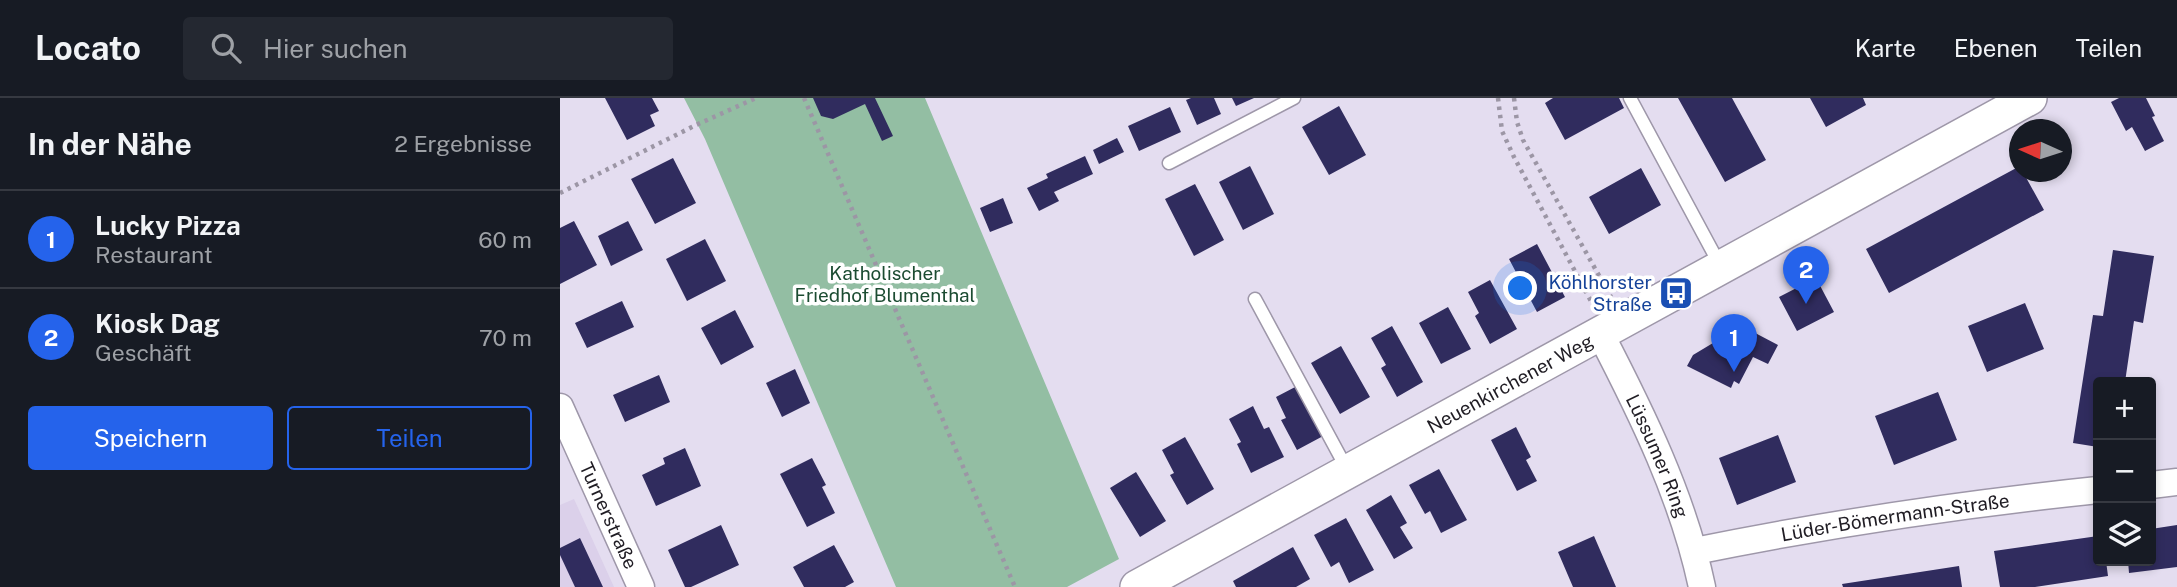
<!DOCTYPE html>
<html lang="de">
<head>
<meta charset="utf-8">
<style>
	:root { --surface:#171b24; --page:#242831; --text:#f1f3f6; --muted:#9ea1a6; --line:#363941; --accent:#2563eb }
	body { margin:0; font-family:"Public Sans",sans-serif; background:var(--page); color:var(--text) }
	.controls { position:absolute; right:21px; bottom:21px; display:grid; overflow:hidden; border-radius:7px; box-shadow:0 4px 10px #0003 }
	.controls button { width:63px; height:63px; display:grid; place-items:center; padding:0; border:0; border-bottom:2px solid var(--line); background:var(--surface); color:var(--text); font:35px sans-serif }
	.compass { position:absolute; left:1449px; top:21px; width:63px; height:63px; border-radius:50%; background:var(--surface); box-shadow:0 4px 10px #0003; rotate:273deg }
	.you { position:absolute; left:961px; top:191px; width:24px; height:24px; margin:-18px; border:5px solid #fff; border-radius:50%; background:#1a73e8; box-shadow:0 0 0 10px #1a73e833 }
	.badge { display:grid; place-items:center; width:46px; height:46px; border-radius:50%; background:var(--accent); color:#fff; font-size:23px; font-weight:700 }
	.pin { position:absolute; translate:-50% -58px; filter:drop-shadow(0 2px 4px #0008) }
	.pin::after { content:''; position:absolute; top:37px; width:24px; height:21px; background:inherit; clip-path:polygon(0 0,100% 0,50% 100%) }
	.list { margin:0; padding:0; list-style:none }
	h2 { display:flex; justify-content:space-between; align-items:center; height:91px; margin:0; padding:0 28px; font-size:30px }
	h2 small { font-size:23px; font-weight:400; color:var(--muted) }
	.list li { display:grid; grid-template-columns:46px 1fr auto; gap:21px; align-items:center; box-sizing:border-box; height:98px; padding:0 28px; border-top:2px solid var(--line) }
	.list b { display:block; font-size:26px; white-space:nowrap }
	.list p { margin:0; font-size:23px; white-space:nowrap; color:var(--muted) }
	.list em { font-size:23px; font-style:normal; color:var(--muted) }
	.actions { display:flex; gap:14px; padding:21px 28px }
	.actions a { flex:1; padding:16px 0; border:2px solid var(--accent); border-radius:7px; text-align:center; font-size:24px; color:var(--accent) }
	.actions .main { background:var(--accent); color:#fff }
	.icon { flex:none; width:38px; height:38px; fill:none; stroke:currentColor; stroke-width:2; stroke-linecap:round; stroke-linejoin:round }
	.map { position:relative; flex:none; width:1617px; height:489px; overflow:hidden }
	header { display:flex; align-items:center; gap:42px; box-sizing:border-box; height:98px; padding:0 35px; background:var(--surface); border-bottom:2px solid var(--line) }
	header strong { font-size:33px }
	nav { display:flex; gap:38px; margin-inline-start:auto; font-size:24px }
	.search { width:490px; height:63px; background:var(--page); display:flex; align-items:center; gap:18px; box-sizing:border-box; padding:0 24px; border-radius:7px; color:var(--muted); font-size:26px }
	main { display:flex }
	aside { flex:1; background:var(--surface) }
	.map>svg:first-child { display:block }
	.built { fill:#dbd0ea }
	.green { fill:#93bea3 }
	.building { fill:#302c5e }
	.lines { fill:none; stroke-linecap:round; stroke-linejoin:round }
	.service-casing { stroke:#9e97a9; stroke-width:15 }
	.minor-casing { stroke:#9e97a9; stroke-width:29 }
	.tertiary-casing { stroke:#9e97a9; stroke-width:36 }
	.path { stroke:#9c96a5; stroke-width:4.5; stroke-dasharray:3.5 5; stroke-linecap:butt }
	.service { stroke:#fff; stroke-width:12 }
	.minor { stroke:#fff; stroke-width:26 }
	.tertiary { stroke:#fff; stroke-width:33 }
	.labels { text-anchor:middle; stroke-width:7; stroke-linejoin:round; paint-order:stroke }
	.park-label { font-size:19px; fill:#1c4c32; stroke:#fff }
	.transit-label { font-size:19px; fill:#164399; stroke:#fff; text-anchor:end }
	.street-label { font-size:19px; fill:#1f1c23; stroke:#fff }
</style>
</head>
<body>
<header>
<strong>Locato</strong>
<div class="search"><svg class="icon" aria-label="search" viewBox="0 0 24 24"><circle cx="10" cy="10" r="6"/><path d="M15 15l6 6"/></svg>Hier suchen</div>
<nav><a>Karte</a><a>Ebenen</a><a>Teilen</a></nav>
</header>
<main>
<aside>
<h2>In der Nähe<small>2 Ergebnisse</small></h2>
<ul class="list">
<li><span class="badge">1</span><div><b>Lucky Pizza</b><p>Restaurant</p></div><em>60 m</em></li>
<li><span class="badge">2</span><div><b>Kiosk Dag</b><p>Geschäft</p></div><em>70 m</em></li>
</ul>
<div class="actions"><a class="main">Speichern</a><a>Teilen</a></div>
</aside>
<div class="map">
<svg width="1617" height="489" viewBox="0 0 1617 489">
	<rect width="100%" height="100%" fill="#e4ddf0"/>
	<path class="built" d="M14,401L54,489H0V407Z"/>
	<path class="green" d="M124,0H365L559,461L507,489H336L145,41Z"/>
	<path class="building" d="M45,0H92L99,13L90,17L95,28L67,42Z
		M253,0H315L333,38L322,43L305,6L273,21L261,18Z
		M631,0H654L661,16L637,27L626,2Z
		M672,0H694L676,8Z
		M993,0H1059L1064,10L1005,42L985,5Z
		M1118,0H1172L1206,62L1165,84Z
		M1250,0H1303L1306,7L1266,29Z
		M1559,0H1586L1595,18L1592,19L1604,43L1585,53L1572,29L1566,33L1551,4Z
		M779,8L806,57L769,77L742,29Z
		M610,9L621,34L579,53L568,28Z
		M557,40L564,54L539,66L533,52Z
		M525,58L533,76L494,94L499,103L479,113L467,90L488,80L486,76Z
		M113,60L136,105L95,126L71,81Z
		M690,68L714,116L683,132L659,84Z
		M1460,68V74H1463L1484,112L1329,195L1306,151Z
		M1081,70L1101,107L1049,136L1029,99Z
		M635,86L664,142L634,158L605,101Z
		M443,100L453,125L430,134L420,110Z
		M14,123L37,167L0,186V130Z
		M68,123L83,152L51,168L38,138Z
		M145,141L166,183L127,203L106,161Z
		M977,146L1005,199L977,214L949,161Z
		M1553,152L1594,158L1583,225L1574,223L1565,284H1538V349L1513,345L1533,217L1543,218Z
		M1256,180L1274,214L1237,233L1219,199Z
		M930,182L957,231L930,246L915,218L919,215L908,194Z
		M62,203L74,229L27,250L15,225Z
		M1465,205L1484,251L1427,274L1408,228Z
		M888,209L911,251L881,266L859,225Z
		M175,212L194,249L161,267L141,230Z
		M1180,227L1218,247L1208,266L1193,259L1179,286L1174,283L1171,290L1127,268L1133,257L1163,239L1171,243Z
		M832,228L863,284L837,299L821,270L826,267L811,240Z
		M781,248L810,299L780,316L751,265Z
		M235,271L250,305L222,319L206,285Z
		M99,277L110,304L65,324L53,297Z
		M739,287L765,337L737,352L721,322L726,320L716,299Z
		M1378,294L1397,342L1334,367L1315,318Z
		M693,308L704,331L709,329L724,359L691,375L677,346L681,344L669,321Z
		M956,329L971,359L966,362L977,383L957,393L931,342Z
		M1218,337L1236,384L1177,407L1159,360Z
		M625,339L654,391L627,407L610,377L614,375L602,352Z
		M125,350L141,388L96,408L82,377L105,366L103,360Z
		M252,360L266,387L262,389L275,415L247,429L220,376Z
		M879,371L907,422L881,435L870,413L865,416L849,387Z
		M576,374L606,423L580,439L550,390Z
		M831,397L847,425L840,429L853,450L834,461L806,412Z
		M786,420L814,472L789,485L779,464L771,469L754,437Z
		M161,427L179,467L131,489H125L108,452Z
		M1617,427V469L1569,475L1568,463H1591V431Z
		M1034,438L1056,489H1013L998,454Z
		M1538,438V463H1546L1548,478L1475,489H1440L1434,453Z
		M20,440L43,489H15L0,457V450Z
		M274,447L294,484L285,489H244L233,469Z
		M733,449L750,481L736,489H676L673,483Z
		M1399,468L1402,489H1283L1282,486Z"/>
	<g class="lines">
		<g class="service-casing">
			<path id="service" d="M1070,0L1161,169
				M609,65L734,0
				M695,201L788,373"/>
		</g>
		<g class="minor-casing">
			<g id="minor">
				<path id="s1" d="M1040,235C1082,316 1123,399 1142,489"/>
				<path id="s2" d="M0,309L81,489"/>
				<path d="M1591,387L1617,384"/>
				<path id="s3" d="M1135,453C1268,426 1402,406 1538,392"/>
			</g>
		</g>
		<g class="tertiary-casing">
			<g id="tertiary">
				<path id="s4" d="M577,489C874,326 1173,165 1470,0"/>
			</g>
		</g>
		<path class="path" d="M244,0L455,489
			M938,0L942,33L954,59L1033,207
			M954,0L957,24L963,42L1051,199
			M0,95L136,27L196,0"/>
		<use href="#service" class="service"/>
		<use href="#minor" class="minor"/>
		<use href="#tertiary" class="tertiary"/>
	</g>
	<defs>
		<g id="bus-square" transform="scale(1.75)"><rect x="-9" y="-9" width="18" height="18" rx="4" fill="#1a4fb4" stroke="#fff"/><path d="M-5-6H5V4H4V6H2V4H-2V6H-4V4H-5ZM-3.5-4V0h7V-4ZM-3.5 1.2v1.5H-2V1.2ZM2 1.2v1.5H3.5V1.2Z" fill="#fff"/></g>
	</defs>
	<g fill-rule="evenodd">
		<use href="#bus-square" x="1116" y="195"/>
	</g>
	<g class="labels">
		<g class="park-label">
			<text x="325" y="182">Katholischer<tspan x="325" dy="22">Friedhof Blumenthal</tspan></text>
		</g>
		<g class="transit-label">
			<text x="1092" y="191">Köhlhorster<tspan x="1092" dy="22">Straße</tspan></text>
		</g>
		<g class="street-label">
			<text dy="7" stroke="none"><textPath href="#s4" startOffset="425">Neuenkirchener Weg</textPath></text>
			<text dy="7" stroke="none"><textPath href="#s1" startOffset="136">Lüssumer Ring</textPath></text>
			<text dy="7" stroke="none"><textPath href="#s2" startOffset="119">Turnerstraße</textPath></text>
			<text dy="7" stroke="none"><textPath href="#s3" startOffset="203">Lüder-Bömermann-Straße</textPath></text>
		</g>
	</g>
</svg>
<div class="controls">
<button>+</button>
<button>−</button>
<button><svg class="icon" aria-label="layers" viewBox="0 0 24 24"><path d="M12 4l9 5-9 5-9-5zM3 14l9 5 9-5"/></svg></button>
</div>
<svg class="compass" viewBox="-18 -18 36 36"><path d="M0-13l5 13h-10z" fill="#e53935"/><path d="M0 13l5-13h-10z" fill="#9ea1a6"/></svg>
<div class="you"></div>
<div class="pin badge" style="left:1174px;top:274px">1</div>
<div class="pin badge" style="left:1246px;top:206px">2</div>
</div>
</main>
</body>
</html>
